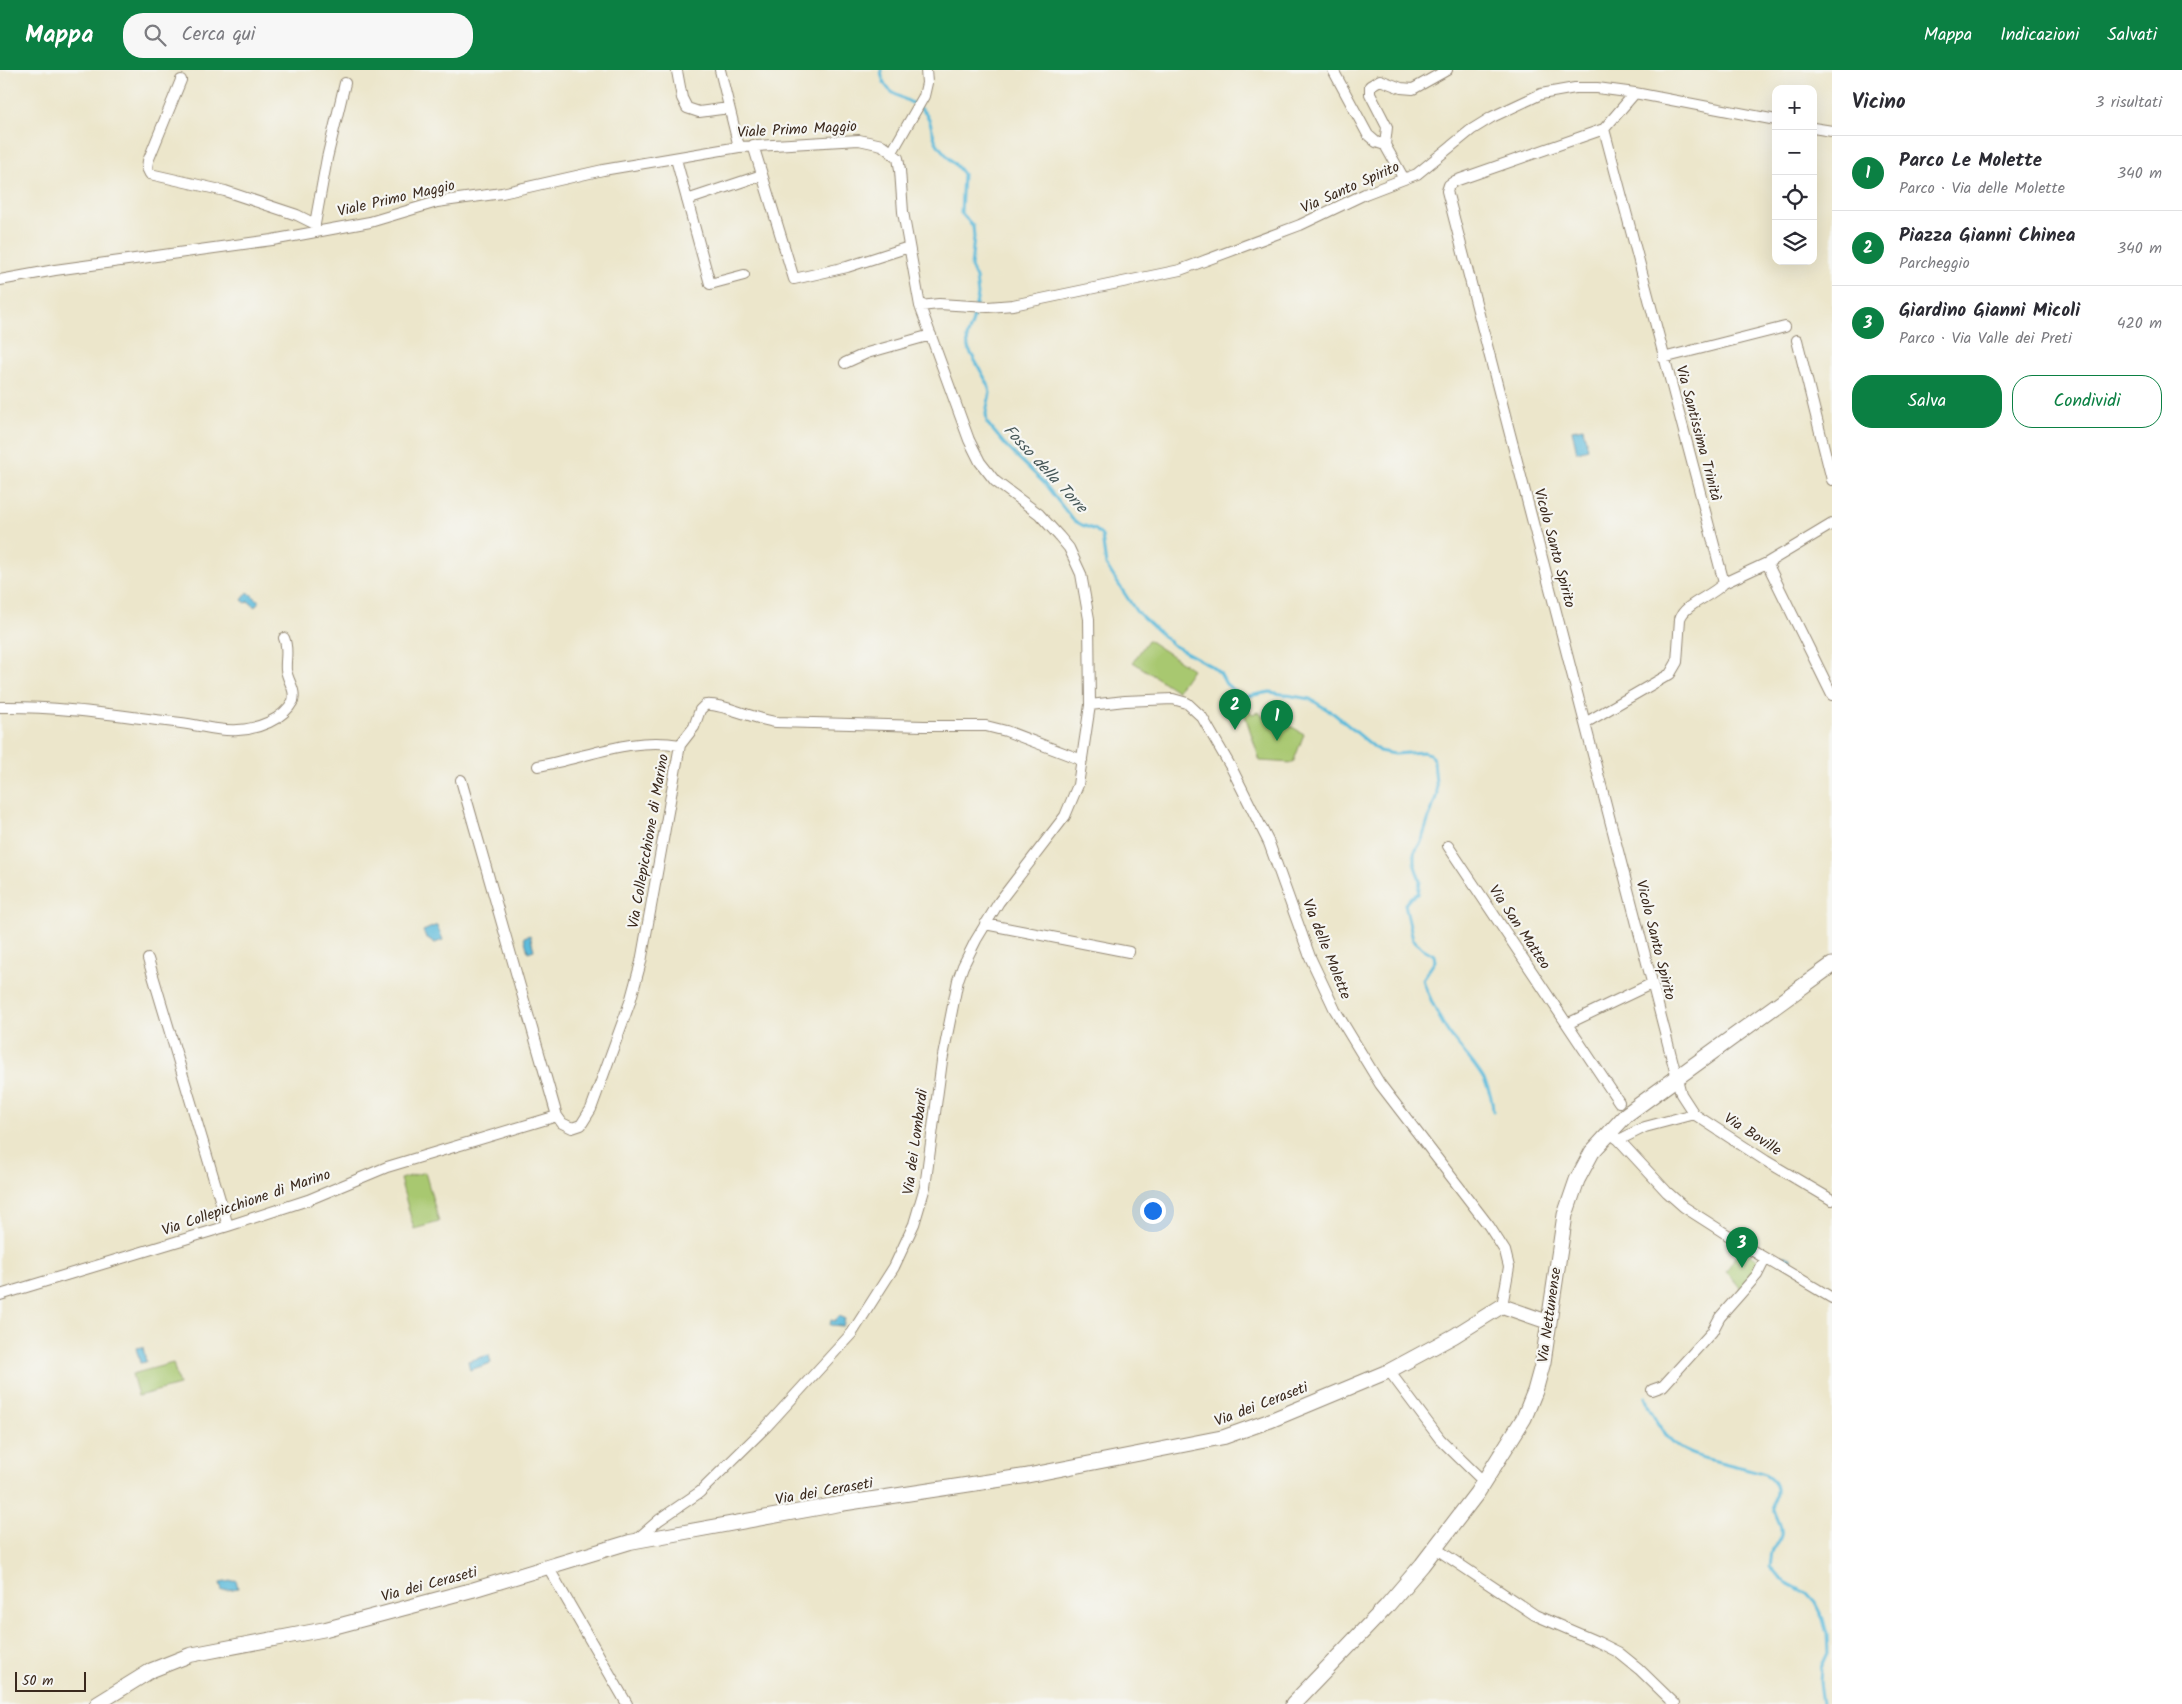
<!DOCTYPE html>
<html lang="it">
<head>
<meta charset="utf-8">
<style>
	:root { --surface:#fff; --page:#f7f7f7; --text:#2b2b33; --muted:#7c7c81; --line:#e1e1e2; --accent:#0b8043 }
	body { margin:0; font-family:Kalam,sans-serif; background:var(--page); color:var(--text) }
	.controls { position:absolute; right:15px; top:15px; display:grid; overflow:hidden; border-radius:10px; box-shadow:0 5px 20px #0002 }
	.controls button { width:45px; height:45px; display:grid; place-items:center; padding:0; border:0; border-bottom:1px solid var(--line); background:var(--surface); color:var(--text); font:25px sans-serif }
	.scale { position:absolute; left:15px; bottom:12px; width:71px; box-sizing:border-box; padding-left:5px; border:2px solid #3b2a1e; border-top:0; font-size:14px; line-height:18px; white-space:nowrap; color:#3b2a1e; -webkit-text-stroke:4px #f6f6f2; paint-order:stroke }
	.you { position:absolute; left:1152px; top:1140px; width:18px; height:18px; margin:-12px; border:4px solid #fff; border-radius:50%; background:#1a73e8; box-shadow:0 0 0 8px #1a73e833 }
	.badge { display:grid; place-items:center; width:32px; height:32px; border-radius:50%; background:var(--accent); color:#fff; font-size:16px; font-weight:700 }
	.pin { position:absolute; translate:-50% -41px; filter:drop-shadow(0 1px 2px #0008) }
	.pin::after { content:''; position:absolute; top:26px; width:18px; height:15px; background:inherit; clip-path:polygon(0 0,100% 0,50% 100%) }
	.list { margin:0; padding:0; list-style:none }
	h2 { display:flex; justify-content:space-between; align-items:center; height:65px; margin:0; padding:0 20px; font-size:21px }
	h2 small { font-size:16px; font-weight:400; color:var(--muted) }
	.list li { display:grid; grid-template-columns:32px 1fr auto; gap:15px; align-items:center; box-sizing:border-box; height:75px; padding:0 20px; border-top:1px solid var(--line) }
	.list b { display:block; font-size:19px; white-space:nowrap }
	.list p { margin:0; font-size:16px; white-space:nowrap; color:var(--muted) }
	.list em { font-size:16px; font-style:normal; color:var(--muted) }
	.actions { display:flex; gap:10px; padding:15px 20px }
	.actions a { flex:1; padding:11px 0; border:1px solid var(--accent); border-radius:20px; text-align:center; font-size:18px; color:var(--accent) }
	.actions .main { background:var(--accent); color:#fff }
	.icon { flex:none; width:28px; height:28px; fill:none; stroke:currentColor; stroke-width:2; stroke-linecap:round; stroke-linejoin:round }
	.map { position:relative; flex:none; width:1832px; height:1634px; overflow:hidden }
	header { display:flex; align-items:center; gap:30px; box-sizing:border-box; height:70px; padding:0 25px; background:var(--accent); color:#fff }
	header strong { font-size:24px }
	nav { display:flex; gap:28px; margin-inline-start:auto; font-size:18px }
	.search { width:350px; height:45px; background:var(--page); display:flex; align-items:center; gap:12px; box-sizing:border-box; padding:0 18px; border-radius:20px; color:var(--muted); font-size:19px }
	main { display:flex }
	aside { flex:1; background:var(--surface) }
	.map>svg:first-child { display:block }
	.green { fill:#a8c870; stroke:#727947 }
	.water { fill:#5dbbdb; stroke:#4c727c }
	.lines { fill:none; stroke-linecap:round; stroke-linejoin:round }
	.stream { stroke:#5dbbdb; stroke-width:3 }
	.street-casing { stroke:#948874; stroke-width:12 }
	.secondary-casing { stroke:#948874; stroke-width:16 }
	.primary-casing { stroke:#948874; stroke-width:17 }
	.street { stroke:#fff; stroke-width:10 }
	.secondary { stroke:#fff; stroke-width:14 }
	.primary { stroke:#fff; stroke-width:15 }
	.labels { text-anchor:middle; stroke-width:4.5; stroke-linejoin:round; paint-order:stroke }
	.street-label { font-size:15px; fill:#3b2a1e; stroke:#f6f6f2 }
	.water-label { font-size:16px; font-style:italic; fill:#455657; stroke:#f6f6f2 }
</style>
</head>
<body>
<header>
<strong>Mappa</strong>
<div class="search"><svg class="icon" aria-label="search" viewBox="0 0 24 24"><circle cx="10" cy="10" r="6"/><path d="M15 15l6 6"/></svg>Cerca qui</div>
<nav><a>Mappa</a><a>Indicazioni</a><a>Salvati</a></nav>
</header>
<main>
<div class="map">
<svg width="1832" height="1634" viewBox="0 0 1832 1634">
	<rect width="100%" height="100%" fill="#f6f6f2"/>
	<filter id="ink" filterUnits="userSpaceOnUse"><feTurbulence type="fractalNoise" baseFrequency=".02" numOctaves="2"/><feDisplacementMap in="SourceGraphic" scale="10" xChannelSelector="R" yChannelSelector="G"/><feConvolveMatrix kernelMatrix="1 2 1 2 8 2 1 2 1" color-interpolation-filters="sRGB"/></filter>
	<filter id="wash" filterUnits="userSpaceOnUse"><feTurbulence type="fractalNoise" baseFrequency=".0096" numOctaves="4" result="noise"/><feDisplacementMap in="SourceGraphic" scale="20" xChannelSelector="R" yChannelSelector="G"/><feGaussianBlur stdDeviation="1.12" result="paint"/><feColorMatrix in="noise" values="0 0 0 0 0 0 0 0 0 0 0 0 0 0 0 0 0 1.4 0 .05"/><feComposite in="paint" operator="in"/></filter>
	<g filter="url(#wash)">
		<rect width="100%" height="100%" fill="#ece6cb"/>
		<path class="green" d="M1148,570L1192,599L1177,621L1133,592Z
			M1243,639L1249,640L1252,644L1259,642L1262,646L1287,654L1304,664L1293,693L1260,691Z
			M425,1102L439,1152L414,1159L400,1109Z
			M1742,1178L1758,1189L1759,1195L1741,1219L1726,1201Z
			M173,1293L179,1315L138,1326L132,1304Z"/>
		<path class="water" d="M1583,358L1588,379L1577,382L1572,360Z
			M248,522L259,531L255,537L248,531L246,533L242,530Z
			M437,855L443,870L435,873L426,867L423,861Z
			M530,865L534,880L528,882L524,867Z
			M1782,1185L1791,1188V1194L1787,1196L1779,1191L1780,1186Z
			M839,1246L845,1249L843,1256L830,1255L831,1250L835,1251Z
			M143,1277L146,1292L140,1293L136,1278Z
			M489,1285L491,1293L470,1300L468,1291Z
			M236,1510L238,1518L222,1521L220,1513Z"/>
		<g class="lines">
			<path class="stream" d="M881,0C883,30 910,25 925,43C933,52 931,65 938,75C945,85 956,94 963,104L961,143L973,156L974,167L971,197L976,208L978,225L972,254L967,267L968,278L988,314L990,323L986,343L987,353L1006,376L1044,413L1073,450L1082,455L1096,460L1102,466L1106,495L1136,541L1173,575L1213,597L1220,603L1226,614L1243,627L1270,622L1310,629L1333,643L1379,681L1394,684L1423,682L1430,684L1434,691L1437,724L1421,772L1414,783V793L1420,811L1418,824L1411,827L1405,834L1413,869L1422,878L1434,885L1435,891L1423,909L1425,916C1432,932 1439,950 1450,965C1468,989 1492,1009 1493,1041
				M1645,1327C1668,1387 1693,1385 1748,1399C1756,1401 1767,1403 1772,1410C1781,1421 1772,1429 1774,1439C1776,1448 1783,1455 1781,1465C1780,1471 1774,1476 1772,1482C1771,1486 1771,1492 1770,1497L1780,1509L1806,1523L1815,1533L1823,1549L1827,1564L1828,1583L1821,1598L1820,1612L1823,1634"/>
		</g>
	</g>
	<g filter="url(#ink)">
		<g class="lines">
			<g class="street-casing">
				<path id="street" d="M720,0L739,77
					M1333,0L1368,65L1376,72L1385,75
					M677,1L682,28L687,38L699,42L729,38
					M181,10L148,91L147,98L150,104L225,121L297,145L315,154V161
					M1813,58L1832,61
					M1604,59L1455,111L1449,115L1447,121L1681,1024L1694,1044L1766,1091L1832,1130
					M753,75L794,209L847,197L909,177
					M892,82L924,26L927,13L926,0
					M676,89L710,214L744,205
					M1404,109L1385,75L1387,57L1370,24V16L1380,10L1401,18L1413,19L1447,0
					M687,130L762,105
					M315,154L327,88L345,13
					M0,210L55,200L272,170L370,152L437,132L502,123L603,100L739,77L859,70L882,75L898,88L900,100L903,142L920,236L969,370L980,392L995,411L1039,444L1059,466L1069,478L1081,504L1089,549L1090,635L1078,715L1065,746L999,832L976,870L963,896L958,910L942,991L925,1117L914,1154L894,1197L852,1263L766,1357L700,1422L659,1450L636,1470
					M920,236L939,234L988,237L1013,235L1180,200L1300,155L1365,124L1417,104L1471,60L1492,47L1541,24L1575,18H1597L1635,23L1776,50
					M1797,270L1832,410
					M1663,288L1785,257
					M845,293L867,283L931,265
					M1767,493L1832,625
					M1724,513L1767,493L1832,454
					M1090,635L1125,631L1173,629L1187,633L1202,647L1232,699L1269,773L1310,887L1335,940L1380,1014L1489,1156L1505,1181L1509,1197L1502,1236
					M0,637C60,636 122,646 181,653C200,655 219,662 238,660C257,659 283,650 293,631C296,619 288,612 286,600C285,589 289,579 284,568
					M1585,653L1670,604L1677,592L1680,549C1684,534 1711,527 1724,513L1604,59L1635,23
					M538,696C586,688 630,666 680,675
					M461,710L557,1046L562,1053L572,1058L581,1055L591,1039L630,932L641,892L680,675L694,657L700,640L705,635C718,632 757,650 776,652L924,656H986L1006,661L1082,690
					M1448,776L1619,1032
					M985,854L1129,882
					M148,889L228,1156
					M1567,954L1651,914
					M1615,1067L1619,1070L1645,1057L1694,1044
					M1619,1070L1667,1122L1684,1137L1748,1178L1832,1228
					M0,1225L228,1156L308,1130L387,1097L557,1046
					M1389,1301L1440,1369L1484,1412
					M1652,1320L1663,1316L1712,1262L1720,1247L1757,1205L1765,1189
					M1435,1478L1535,1545L1598,1572L1618,1582L1639,1599L1675,1634
					M548,1497L627,1634"/>
			</g>
			<g class="secondary-casing">
				<path id="secondary" d="M97,1634L152,1600L190,1585L326,1559L472,1520L630,1472L840,1434L1025,1406L1224,1367L1269,1351L1389,1301L1454,1266L1502,1236L1548,1252"/>
			</g>
			<g class="primary-casing">
				<path id="primary" d="M1293,1634L1386,1537L1422,1495L1477,1423L1524,1348L1535,1321L1543,1292L1565,1145L1577,1110L1592,1082L1627,1044L1832,895"/>
			</g>
			<use href="#street" class="street"/>
			<use href="#secondary" class="secondary"/>
			<use href="#primary" class="primary"/>
		</g>
	</g>
	<g class="labels">
		<g class="street-label">
			<text transform="translate(797 59) rotate(-3)" y="5">Viale Primo Maggio</text>
			<text transform="translate(1350 117) rotate(-24)" y="5">Via Santo Spirito</text>
			<text transform="translate(396 128) rotate(-13)" y="5">Viale Primo Maggio</text>
			<text transform="translate(1699 363) rotate(75)" y="5">Via Santissima Trinità</text>
			<text transform="translate(1555 478) rotate(75)" y="5">Vicolo Santo Spirito</text>
			<text transform="translate(648 771) rotate(-80)" y="5">Via Collepicchione di Marino</text>
			<text transform="translate(1520 857) rotate(56)" y="5">Via San Matteo</text>
			<text transform="translate(1656 870) rotate(76)" y="5">Vicolo Santo Spirito</text>
			<text transform="translate(1327 879) rotate(68)" y="5">Via delle Molette</text>
			<text transform="translate(1753 1064) rotate(33)" y="5">Via Boville</text>
			<text transform="translate(915 1072) rotate(-82)" y="5">Via dei Lombardi</text>
			<text transform="translate(246 1132) rotate(-19)" y="5">Via Collepicchione di Marino</text>
			<text transform="translate(1549 1245) rotate(-82)" y="5">Via Nettunense</text>
			<text transform="translate(1261 1334) rotate(-21)" y="5">Via dei Ceraseti</text>
			<text transform="translate(824 1421) rotate(-10)" y="5">Via dei Ceraseti</text>
			<text transform="translate(429 1514) rotate(-15)" y="5">Via dei Ceraseti</text>
		</g>
		<g class="water-label">
			<text transform="translate(1046 398) rotate(47)" y="6">Fosso della Torre</text>
		</g>
	</g>
</svg>
<div class="controls">
<button>+</button>
<button>−</button>
<button><svg class="icon" aria-label="locate" viewBox="0 0 24 24"><circle cx="12" cy="12" r="6"/><path d="M12 2v4M12 18v4M2 12h4M18 12h4"/></svg></button>
<button><svg class="icon" aria-label="layers" viewBox="0 0 24 24"><path d="M12 4l9 5-9 5-9-5zM3 14l9 5 9-5"/></svg></button>
</div>
<div class="scale">50 m</div>
<div class="you"></div>
<div class="pin badge" style="left:1277px;top:671px">1</div>
<div class="pin badge" style="left:1235px;top:660px">2</div>
<div class="pin badge" style="left:1742px;top:1198px">3</div>
</div>
<aside>
<h2>Vicino<small>3 risultati</small></h2>
<ul class="list">
<li><span class="badge">1</span><div><b>Parco Le Molette</b><p>Parco · Via delle Molette</p></div><em>340 m</em></li>
<li><span class="badge">2</span><div><b>Piazza Gianni Chinea</b><p>Parcheggio</p></div><em>340 m</em></li>
<li><span class="badge">3</span><div><b>Giardino Gianni Micoli</b><p>Parco · Via Valle dei Preti</p></div><em>420 m</em></li>
</ul>
<div class="actions"><a class="main">Salva</a><a>Condividi</a></div>
</aside>
</main>
</body>
</html>
